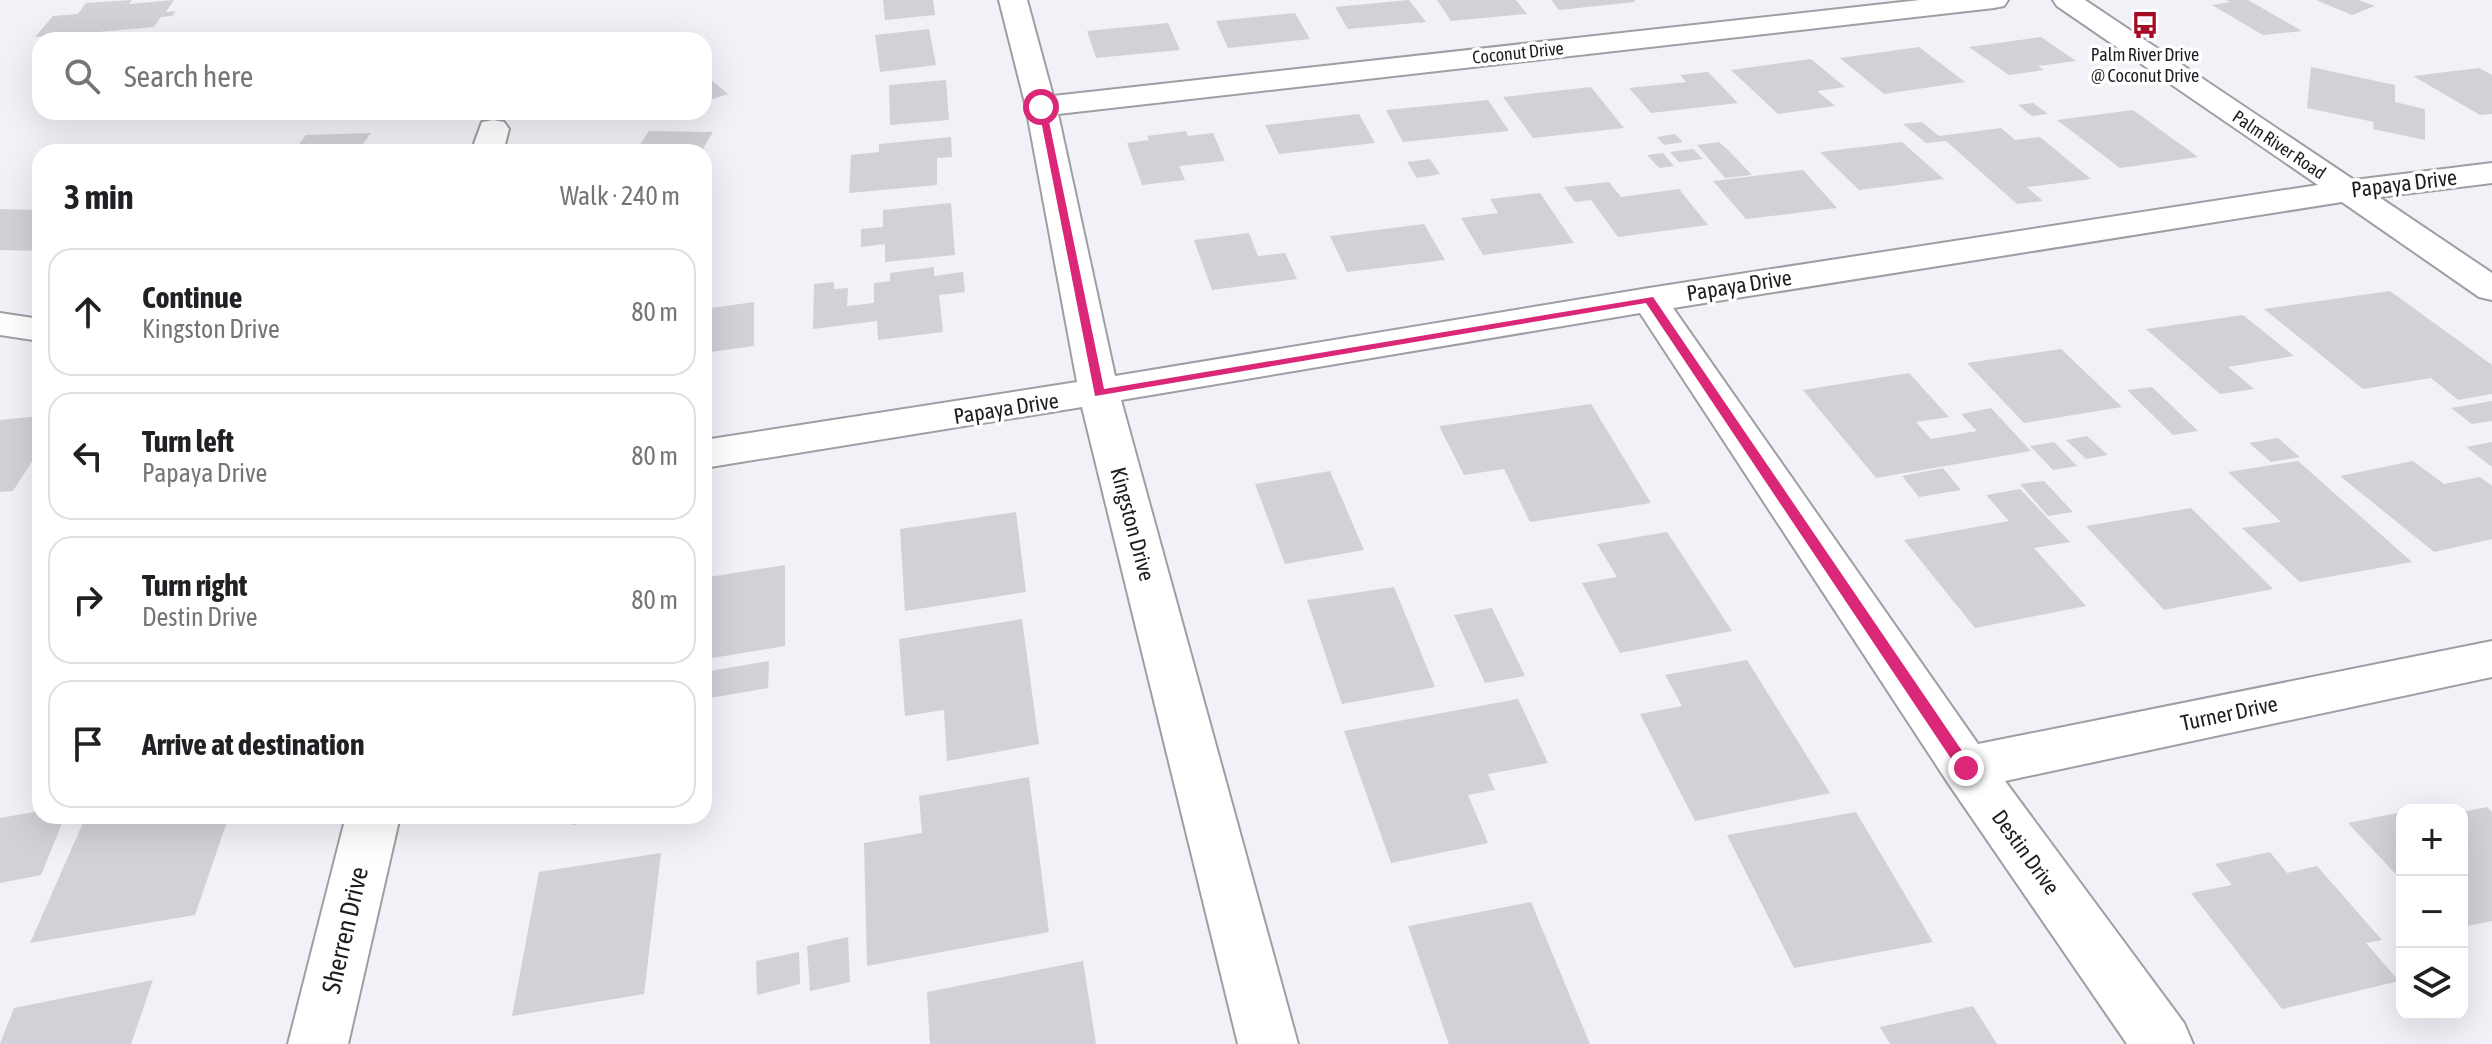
<!DOCTYPE html>
<html lang="en">
<head>
<meta charset="utf-8">
<style>
	:root { --surface:#fff; --page:#f2f2f2; --text:#202124; --muted:#757577; --line:#e0e0e0 }
	body { margin:0; font-family:"Asap Condensed",sans-serif; background:var(--page); color:var(--text) }
	.controls { position:absolute; right:24px; bottom:24px; display:grid; overflow:hidden; border-radius:16px; box-shadow:0 8px 32px #0002 }
	.controls button { width:72px; height:72px; display:grid; place-items:center; padding:0; border:0; border-bottom:2px solid var(--line); background:var(--surface); color:var(--text); font:40px sans-serif }
	.stop { position:absolute; width:24px; height:24px; margin:-18px; border:6px solid #db2777; border-radius:50%; background:#fff }
	.stop.end { background:#db2777; border-color:#fff; box-shadow:0 2px 8px #0008 }
	.list { margin:0; padding:0; list-style:none }
	h2 { display:flex; justify-content:space-between; align-items:center; height:104px; margin:0; padding:0 32px; font-size:34px }
	h2 small { font-size:26px; font-weight:400; color:var(--muted) }
	.list li { display:grid; grid-template-columns:52px 1fr auto; gap:24px; align-items:center; box-sizing:border-box; height:128px; margin:0 16px 16px; padding:0 16px; border:2px solid var(--line); border-radius:24px }
	.list b { display:block; font-size:30px; white-space:nowrap }
	.list p { margin:0; font-size:26px; white-space:nowrap; color:var(--muted) }
	.list em { font-size:26px; font-style:normal; color:var(--muted) }
	.icon { flex:none; width:44px; height:44px; fill:none; stroke:currentColor; stroke-width:2; stroke-linecap:round; stroke-linejoin:round }
	.map { position:relative; flex:none; width:2492px; height:1044px; overflow:hidden }
	.search { position:absolute; background:var(--surface); box-shadow:0 8px 32px #0002; left:32px; top:32px; width:680px; height:88px; display:flex; align-items:center; gap:20px; box-sizing:border-box; padding:0 28px; border-radius:24px; color:var(--muted); font-size:30px }
	.panel { position:absolute; background:var(--surface); box-shadow:0 8px 32px #0002; left:32px; top:144px; width:680px; height:680px; border-radius:24px }
	.map>svg:first-child { display:block }
	.building { fill:#d1d1d8 }
	.lines { fill:none; stroke-linecap:round; stroke-linejoin:round }
	.minor-casing { stroke:#9e9ea4; stroke-width:4 }
	.minor { fill:#fff; fill-rule:evenodd }
	.route { fill:#db2777 }
	.labels { text-anchor:middle; stroke-width:7; stroke-linejoin:round; paint-order:stroke }
	.far-street-label { font-size:18px; fill:#1e1e20; stroke:#fff }
	.far-poi-label { font-size:18px; fill:#1e1e20; stroke:#fff }
	.street-label { font-size:22px; fill:#1e1e20; stroke:#fff }
	.near-street-label { font-size:26px; fill:#1e1e20; stroke:#fff }
</style>
</head>
<body>
<div class="map">
<svg width="2492" height="1044" viewBox="0 0 2492 1044">
	<rect width="100%" height="100%" fill="#f1f1f8"/>
	<path class="building" d="M132,0L129,4L174,0L166,12L176,11L172,16L161,17L154,27L98,32L95,37L61,40L64,35L35,37L53,16L78,14L86,3Z
		M883,0H933L935,15L885,20Z
		M1409,0L1426,22L1348,29L1335,7Z
		M1437,0H1516L1527,14L1451,21Z
		M1551,0H1635V2L1559,10Z
		M2226,0H2248L2302,31L2263,35L2212,5L2230,2Z
		M2316,0H2359L2375,6L2352,15Z
		M1295,13L1310,39L1228,48L1216,21Z
		M1168,23L1180,50L1096,58L1087,31Z
		M929,29L936,65L880,72L875,35Z
		M2041,37L2076,61L2038,66L2044,70L2009,75L1969,47Z
		M1919,47L1965,82L1884,94L1840,58Z
		M1811,59L1845,87L1817,91L1835,106L1778,114L1731,70Z
		M2311,67L2395,85V102L2425,109V140L2373,129L2374,122L2307,108Z
		M2479,68L2492,75V114L2480,115L2413,76Z
		M1708,72L1738,103L1651,113L1629,88L1686,82L1680,75Z
		M704,74L728,94L704,102Z
		M946,80L949,120L890,125L889,85Z
		M1591,87L1624,128L1533,138L1503,97Z
		M1488,100L1509,131L1403,142L1386,110Z
		M2033,103L2048,114L2032,116L2018,105Z
		M2133,110L2198,157L2120,168L2057,120Z
		M1359,114L1375,143L1279,154L1265,125Z
		M1922,122L1939,136L2001,128L2015,140L2040,137L2091,179L2027,187L2043,201L2017,204L1946,141L1926,143L1903,124Z
		M649,131L713,132L701,152H635Z
		M1186,131L1188,136L1213,133L1225,161L1179,166L1185,180L1142,185L1127,143L1149,140L1147,136Z
		M371,133L357,152H293L306,135Z
		M1675,134L1683,142L1664,145L1657,137Z
		M951,137L952,157L937,158V185L849,193L851,155L879,152V144Z
		M1719,142L1730,152L1752,175L1725,178L1697,145Z
		M1902,142L1944,179L1859,190L1820,152Z
		M1693,149L1703,159L1679,162L1670,152Z
		M1663,153L1674,166L1659,168L1647,155Z
		M1430,159L1440,174L1417,178L1407,162Z
		M1803,170L1837,208L1746,219L1713,181Z
		M1609,182L1621,197L1679,189L1708,225L1618,237L1591,200L1575,202L1564,187Z
		M1540,193L1574,243L1483,255L1461,218L1498,213L1490,199Z
		M951,203L955,255L885,262V244L861,247V229L883,227V210Z
		M0,209L40,210V251L0,250Z
		M1424,224L1445,260L1347,272L1330,236Z
		M1249,233L1258,256L1285,253L1297,279L1212,290L1194,240Z
		M934,267V276L963,272L965,292L939,295L943,332L878,340L877,321L813,329L814,284L834,282V289L848,288L847,306L874,303V283L890,281V273Z
		M2390,291L2492,365V394L2458,400L2431,378L2363,389L2264,309Z
		M754,302V346L704,353V309Z
		M2243,315L2294,356L2228,367L2254,389L2220,394L2146,329Z
		M2061,349L2122,407L2024,423L1967,363Z
		M1909,373L1949,417L1916,422L1931,439L1977,431L1961,414L1991,408L2031,451L1876,478L1803,390Z
		M2152,387L2198,431L2173,435L2127,390Z
		M2492,401V421L2472,424L2451,408Z
		M1591,404L1651,503L1530,522L1504,469L1464,475L1439,426Z
		M40,416V449L13,491L0,492V420Z
		M2087,436L2108,455L2086,459L2066,440Z
		M2278,438L2300,457L2271,462L2249,443Z
		M2054,442L2077,466L2053,470L2030,446Z
		M2492,442V467L2466,447Z
		M2298,461L2412,562L2300,582L2242,528L2281,522L2228,472Z
		M2413,461L2444,484L2480,477L2492,486V539L2434,552L2340,476Z
		M1943,468L1961,490L1919,497L1902,476Z
		M1330,471L1364,550L1285,564L1255,484Z
		M2044,481L2073,512L2048,516L2020,484Z
		M2020,489L2070,542L2034,548L2086,606L1975,628L1904,540L2009,521L1986,495Z
		M2191,508L2273,589L2164,610L2086,526Z
		M1016,512L1026,592L905,611L900,529Z
		M1667,532L1732,631L1620,653L1582,583L1617,577L1597,544Z
		M785,565V646L706,659L709,577Z
		M1394,587L1435,687L1342,704L1307,600Z
		M1492,608L1525,676L1485,683L1454,615Z
		M1022,619L1039,744L947,761L944,710L905,716L899,639Z
		M1747,660L1830,793L1695,821L1640,714L1682,706L1665,675Z
		M769,661L768,688L704,699V672Z
		M1518,699L1548,763L1488,774L1495,790L1468,795L1488,843L1391,863L1344,731Z
		M1029,777L1049,932L867,966L864,843L922,833L919,796Z
		M2487,807L2492,812V921L2462,927V812Z
		M40,811V816H65L41,875L0,883V818Z
		M1856,812L1933,942L1794,968L1727,835Z
		M2402,812V881L2348,823Z
		M86,816H229L195,915L30,943Z
		M574,816H616L617,818L572,825Z
		M2270,852L2287,873L2317,866L2382,940L2366,943L2399,981L2282,1009L2191,893L2232,885L2215,864Z
		M661,853L644,994L512,1016L539,872Z
		M1531,902L1590,1044H1449L1408,926Z
		M848,937L850,982L810,991L807,946Z
		M799,952L800,984L757,995L756,961Z
		M1083,961L1096,1044H930L927,992Z
		M153,980L131,1044H0L14,1008Z
		M1973,1006L1997,1044H1890L1880,1027Z"/>
	<g class="lines">
		<g class="minor-casing">
			<path id="minor" d="M999,0H1027L1053,96L1920,0H2008L2004,6L1994,8L1058,114L1115,376L1649,288L2318,185L2057,6L2053,0H2085L2354,180L2492,163V183L2379,197L2492,273V300L2479,297L2342,202L1673,308L1978,744L2492,641V677L2005,781L2184,1023L2193,1044H2127L1948,783L1640,313L1121,400L1298,1044H1238L1082,407L704,468V440L1077,382L1026,107Z
				M493,120L504,122L509,129L503,152H471L482,122Z
				M0,313L40,319V341L0,335Z
				M346,816H400L348,1044H288Z"/>
		</g>
		<use href="#minor" class="minor"/>
	</g>
	<path class="route" d="M1038,105L1046,107L1104,389L1653,297L1971,764V772H1960L1646,303L1095,396Z"/>
	<defs>
		<g id="bus-bare" transform="scale(2.16)"><path d="M-5-6H5V4H4V6H2V4H-2V6H-4V4H-5ZM-3.5-4V0h7V-4ZM-3.5 1.2v1.5H-2V1.2ZM2 1.2v1.5H3.5V1.2Z" fill="#a50b24" stroke="#fff" stroke-width="2.5" paint-order="stroke"/></g>
	</defs>
	<g fill-rule="evenodd">
		<use href="#bus-bare" x="2145" y="25"/>
	</g>
	<g class="labels">
		<g class="far-street-label">
			<text transform="translate(1518 53) rotate(-6)" y="6">Coconut Drive</text>
			<text transform="translate(2279 145) rotate(34)" y="6">Palm River Road</text>
		</g>
		<g class="far-poi-label">
			<text x="2145" y="61">Palm River Drive<tspan x="2145" dy="21">@ Coconut Drive</tspan></text>
		</g>
		<g class="street-label">
			<text transform="translate(2404 183) rotate(-7)" y="8">Papaya Drive</text>
			<text transform="translate(1739 285) rotate(-9)" y="8">Papaya Drive</text>
			<text transform="translate(1006 408) rotate(-9)" y="8">Papaya Drive</text>
			<text transform="translate(1133 524) rotate(75)" y="8">Kingston Drive</text>
			<text transform="translate(2229 713) rotate(-12)" y="8">Turner Drive</text>
			<text transform="translate(2026 852) rotate(54)" y="8">Destin Drive</text>
		</g>
		<g class="near-street-label">
			<text transform="translate(345 930) rotate(-77)" y="9">Sherren Drive</text>
		</g>
	</g>
</svg>
<div class="controls">
<button>+</button>
<button>−</button>
<button><svg class="icon" aria-label="layers" viewBox="0 0 24 24"><path d="M12 4l9 5-9 5-9-5zM3 14l9 5 9-5"/></svg></button>
</div>
<div class="stop" style="left:1041px;top:107px"></div>
<div class="stop end" style="left:1966px;top:768px"></div>
<div class="search"><svg class="icon" aria-label="search" viewBox="0 0 24 24"><circle cx="10" cy="10" r="6"/><path d="M15 15l6 6"/></svg>Search here</div>
<section class="panel">
<h2>3 min<small>Walk · 240 m</small></h2>
<ul class="list">
<li><svg class="icon" aria-label="ahead" viewBox="0 0 24 24"><path d="M12 20V5M6 11l6-6 6 6"/></svg><div><b>Continue</b><p>Kingston Drive</p></div><em>80 m</em></li>
<li><svg class="icon" aria-label="left" viewBox="0 0 24 24"><path d="M17 20v-9H6M10 6l-5 5 5 5"/></svg><div><b>Turn left</b><p>Papaya Drive</p></div><em>80 m</em></li>
<li><svg class="icon" aria-label="right" viewBox="0 0 24 24"><path d="M7 20v-9h11M14 6l5 5-5 5"/></svg><div><b>Turn right</b><p>Destin Drive</p></div><em>80 m</em></li>
<li><svg class="icon" aria-label="arrive" viewBox="0 0 24 24"><path d="M6 21V4h12l-3 4 3 4H6"/></svg><div><b>Arrive at destination</b></div></li>
</ul>
</section>
</div>
</body>
</html>
